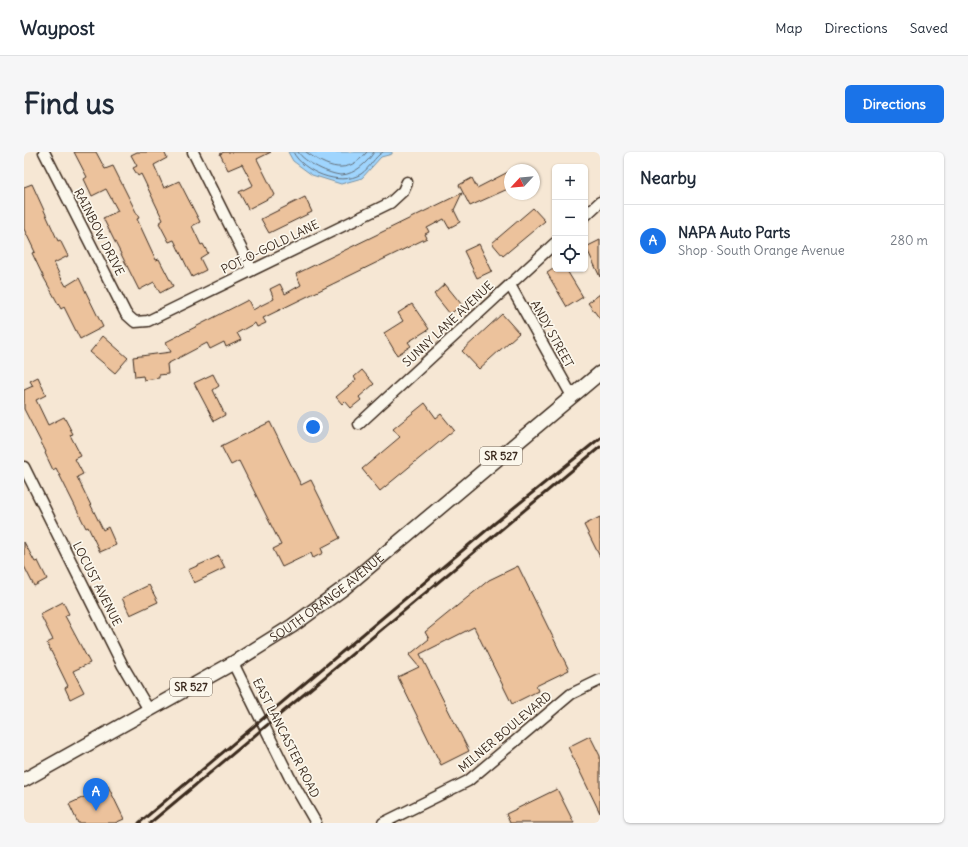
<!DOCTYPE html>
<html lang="en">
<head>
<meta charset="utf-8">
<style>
	:root { --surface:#fff; --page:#f6f6f7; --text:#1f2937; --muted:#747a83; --line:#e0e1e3; --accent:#1a73e8 }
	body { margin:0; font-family:Delius,sans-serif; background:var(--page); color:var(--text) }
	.controls { position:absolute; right:12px; top:12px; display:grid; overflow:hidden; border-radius:6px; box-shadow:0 1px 3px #0004 }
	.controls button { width:36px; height:36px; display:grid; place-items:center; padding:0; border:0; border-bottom:1px solid var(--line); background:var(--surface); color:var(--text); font:20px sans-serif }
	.compass { position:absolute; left:480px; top:12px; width:36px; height:36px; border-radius:50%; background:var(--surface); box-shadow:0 1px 3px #0004; rotate:244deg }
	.you { position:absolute; left:289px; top:275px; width:14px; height:14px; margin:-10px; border:3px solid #fff; border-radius:50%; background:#1a73e8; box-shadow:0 0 0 6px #1a73e833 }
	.badge { display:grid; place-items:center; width:26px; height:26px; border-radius:50%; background:var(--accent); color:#fff; font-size:13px; font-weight:700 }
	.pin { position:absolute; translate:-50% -33px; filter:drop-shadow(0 1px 2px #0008) }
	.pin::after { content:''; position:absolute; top:21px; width:14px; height:12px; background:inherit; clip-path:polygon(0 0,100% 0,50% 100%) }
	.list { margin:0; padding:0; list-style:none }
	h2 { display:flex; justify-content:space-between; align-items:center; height:52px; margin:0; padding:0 16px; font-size:17px }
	h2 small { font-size:13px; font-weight:400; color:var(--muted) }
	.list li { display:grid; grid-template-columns:26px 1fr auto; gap:12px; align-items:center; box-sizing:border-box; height:72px; padding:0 16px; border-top:1px solid var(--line) }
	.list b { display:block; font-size:15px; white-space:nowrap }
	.list p { margin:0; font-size:13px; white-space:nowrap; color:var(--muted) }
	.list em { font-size:13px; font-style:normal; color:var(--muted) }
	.icon { flex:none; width:22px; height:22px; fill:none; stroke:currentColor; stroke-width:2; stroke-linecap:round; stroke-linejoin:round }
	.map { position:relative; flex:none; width:576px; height:671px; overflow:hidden; border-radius:6px }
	header { display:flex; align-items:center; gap:24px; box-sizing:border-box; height:56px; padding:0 20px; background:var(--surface); border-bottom:1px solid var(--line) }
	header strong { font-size:19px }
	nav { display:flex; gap:22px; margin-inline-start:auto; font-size:14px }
	.intro { display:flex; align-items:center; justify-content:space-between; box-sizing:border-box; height:96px; padding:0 24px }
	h1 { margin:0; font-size:28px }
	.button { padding:10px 18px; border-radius:6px; background:var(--accent); color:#fff; font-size:14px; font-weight:700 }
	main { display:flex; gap:24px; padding:0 24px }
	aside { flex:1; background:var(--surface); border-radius:6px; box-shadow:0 1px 3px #0004 }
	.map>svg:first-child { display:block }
	.water { fill:#9fd5fe; stroke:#7791a4 }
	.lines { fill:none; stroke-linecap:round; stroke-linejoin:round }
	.shore { stroke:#636e78; stroke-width:1 }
	.building { fill:#ecc29c; stroke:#3b2a1e }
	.minor-casing { stroke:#3b2a1e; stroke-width:13 }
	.major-casing { stroke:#3b2a1e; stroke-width:16 }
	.minor { stroke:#fbf7ec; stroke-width:10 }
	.major { stroke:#fbf7ec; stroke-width:13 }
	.rail { stroke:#3b2a1e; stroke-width:3 }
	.labels { text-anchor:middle; stroke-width:3.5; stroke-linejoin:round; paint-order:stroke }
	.shield { fill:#fbf7ec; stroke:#75685c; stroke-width:1 }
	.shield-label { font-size:11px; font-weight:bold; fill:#3b2a1e }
	.street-label { font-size:12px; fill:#3b2a1e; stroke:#fbf7ec }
</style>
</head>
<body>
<header>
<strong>Waypost</strong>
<nav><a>Map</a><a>Directions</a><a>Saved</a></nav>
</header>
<div class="intro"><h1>Find us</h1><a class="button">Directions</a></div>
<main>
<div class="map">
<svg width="576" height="671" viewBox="0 0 576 671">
	<rect width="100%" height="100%" fill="#f6e7d4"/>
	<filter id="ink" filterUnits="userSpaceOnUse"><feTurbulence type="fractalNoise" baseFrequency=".025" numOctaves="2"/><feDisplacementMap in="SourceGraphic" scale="8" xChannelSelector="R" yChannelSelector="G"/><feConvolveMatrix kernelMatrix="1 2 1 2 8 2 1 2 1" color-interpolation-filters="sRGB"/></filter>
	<g filter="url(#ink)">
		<path class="water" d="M264,0H368V2L357,5L338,26L317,32L288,23L269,9Z"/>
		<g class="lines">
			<path class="shore" d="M269,0C279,20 316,35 337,22C346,16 350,5 359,0
				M274,0C280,10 306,23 318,23C331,22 343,11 350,0
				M282,0C304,16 323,24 343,0"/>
		</g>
		<path class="building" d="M50,0H72L81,17L89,14L115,66L113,67L132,108L135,107L149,134L136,141L130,130L115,138L79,66L94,59L82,37L68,44L60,27L63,25Z
			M113,0H140L143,6L130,13L140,36L155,29L176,70L168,74L177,93L179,92L184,101L176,106L182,118L168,125L150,88L145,90L135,71L139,68L120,28L117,22L114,24L109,16L113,14L107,3Z
			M200,0H247L233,7L251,43L224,57L215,40L229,33L218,12L204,18L196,2Z
			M486,19V36L446,54L435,33L448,26L453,36Z
			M8,32L34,89L36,88L44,104L30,111L36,124L42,134L55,126L79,175L56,187L40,155L37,157L20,126L8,101L11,100L0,77V35Z
			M438,41L430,58L436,70L425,76L420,67L403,76L405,80L401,82L403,86L239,166L242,171L233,175L231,171L213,181L217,188L202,195L200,190L186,197L183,191L143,212L144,222L135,223V226L120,228L119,224L111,225L109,205L147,200L142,190L224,148L229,158L234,155L250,147L246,137L256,132L261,142L277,133L272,122Z
			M281,45L288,60L245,81L237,67Z
			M509,56L521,69L479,104L468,91Z
			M576,88V125L562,95Z
			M455,92L468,119L453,126L440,99Z
			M529,117H542L559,145L543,155L523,121Z
			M421,132L438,153L426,162L410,142Z
			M576,142V167L564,151Z
			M388,152L405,177L384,190L387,194L373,203L360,181L379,169L374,161Z
			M478,162L495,181L455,217L438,199Z
			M79,184L104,206L91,221L66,200Z
			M338,218L350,232L335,245L337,248L327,256L321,249L318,252L312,245L332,228L330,225Z
			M189,222L195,234L189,238L201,263L190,269L170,231Z
			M14,225L22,243L12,248L24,273L40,265L49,282L46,283L57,304L51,307L59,322L53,325L79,378L84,375L92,393L76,400L64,375L62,376L32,316L29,318L21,301L22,300L0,257V238L9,234L6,229Z
			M401,251L412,266L417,262L430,278L356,339L338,317L376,285L369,277Z
			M246,270L277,333L287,328L316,386L297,396L299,401L289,406L287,401L258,415L249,397L257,393L215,309L207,313L197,294Z
			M576,365V405L560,373Z
			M0,390L11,410L14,409L23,427L10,434L0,414Z
			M195,404L201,416L170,431L164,418Z
			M494,414L545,518L512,534L514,539L488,552L450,475L396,502L445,599L417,613L374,525L395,515L385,503L405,487L401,480L465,428Z
			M125,433L134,450L106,463L98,446Z
			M39,450L45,462L41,464L66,511L49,519L60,540L46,547L41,536L44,534L23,491L29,488L16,462Z
			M566,584L576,604V661L544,595Z
			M84,634L100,667L91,671H54L45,652Z
			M533,637L550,671H486L482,662Z"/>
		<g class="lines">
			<g class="minor-casing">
				<path id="minor" d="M20,0L102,162L111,170L124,169L366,51L379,39L383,30
					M169,0L228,118
					M561,64L576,50
					M486,133L548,244
					M335,272L531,91
					M0,315L99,514L125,558
					M209,511L265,624L292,671
					M359,671L444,629L547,542L576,528"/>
			</g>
			<g class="major-casing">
				<g id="major">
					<path id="s1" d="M0,628L209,511L268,474L320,436L576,221"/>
				</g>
			</g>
			<use href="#minor" class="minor"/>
			<use href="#major" class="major"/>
			<path class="rail" d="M115,671L471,371L576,286
				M126,671L576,295"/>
		</g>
	</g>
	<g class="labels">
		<g class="shield">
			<rect x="456" y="295" width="42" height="18" rx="3"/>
			<rect x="146" y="526" width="42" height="18" rx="3"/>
		</g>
		<g class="shield-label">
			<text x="477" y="308">SR 527</text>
			<text x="167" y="539">SR 527</text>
		</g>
		<g class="street-label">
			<text transform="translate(75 80) rotate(63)" y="4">RAINBOW DRIVE</text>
			<text transform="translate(246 95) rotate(-26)" y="4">POT-O-GOLD LANE</text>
			<text transform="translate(424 172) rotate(-43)" y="4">SUNNY LANE AVENUE</text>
			<text transform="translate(528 182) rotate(61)" y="4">ANDY STREET</text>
			<text transform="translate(73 432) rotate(63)" y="4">LOCUST AVENUE</text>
			<text dy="4" stroke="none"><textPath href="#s1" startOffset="354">SOUTH ORANGE AVENUE</textPath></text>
			<text transform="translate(481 580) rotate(-40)" y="4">MILNER BOULEVARD</text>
			<text transform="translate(262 586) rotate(63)" y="4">EAST LANCASTER ROAD</text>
		</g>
	</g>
</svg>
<div class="controls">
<button>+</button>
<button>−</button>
<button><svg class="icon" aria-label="locate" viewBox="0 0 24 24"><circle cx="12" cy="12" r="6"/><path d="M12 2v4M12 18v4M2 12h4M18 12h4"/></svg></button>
</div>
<svg class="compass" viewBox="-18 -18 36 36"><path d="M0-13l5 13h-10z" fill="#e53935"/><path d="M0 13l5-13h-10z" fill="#747a83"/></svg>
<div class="you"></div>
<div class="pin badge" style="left:72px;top:659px">A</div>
</div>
<aside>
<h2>Nearby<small></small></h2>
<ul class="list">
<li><span class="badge">A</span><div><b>NAPA Auto Parts</b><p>Shop · South Orange Avenue</p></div><em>280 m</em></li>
</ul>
</aside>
</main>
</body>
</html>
